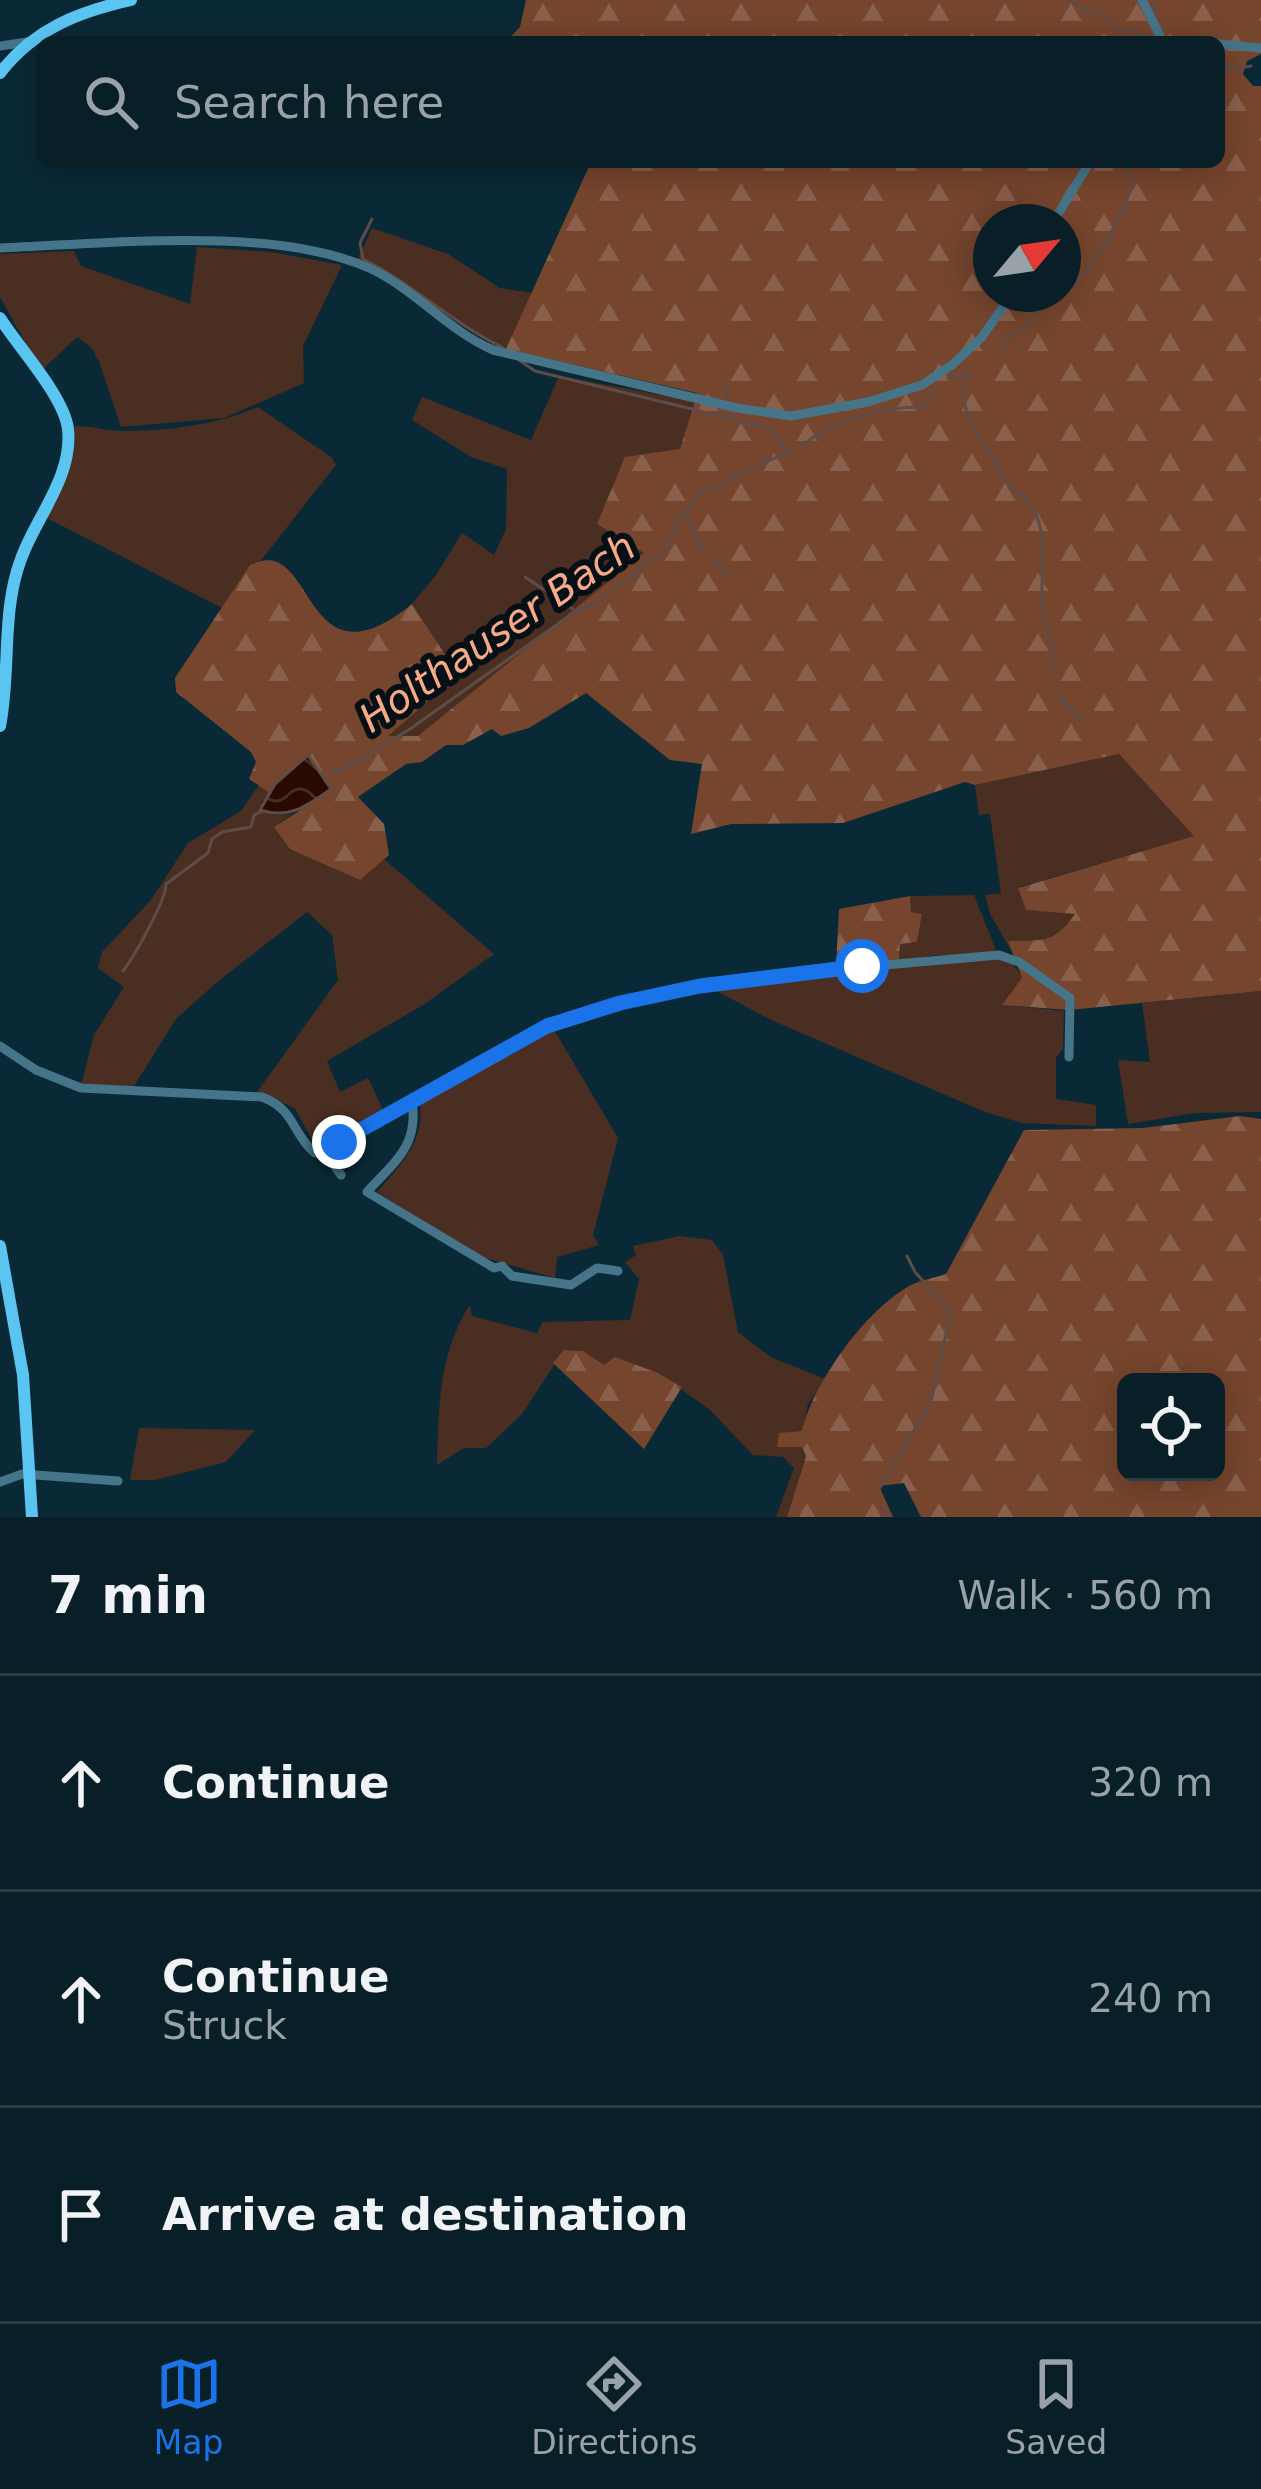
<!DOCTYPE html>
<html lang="en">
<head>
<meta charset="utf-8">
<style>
	:root { --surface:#081f28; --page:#162c34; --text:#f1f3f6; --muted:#98a2a8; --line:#293d45; --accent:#1a73e8 }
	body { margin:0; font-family:"DejaVu Sans",sans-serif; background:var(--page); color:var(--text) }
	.controls { position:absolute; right:36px; bottom:36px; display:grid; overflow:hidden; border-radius:18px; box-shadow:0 6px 30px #0003 }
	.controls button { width:108px; height:108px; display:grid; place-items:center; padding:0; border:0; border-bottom:3px solid var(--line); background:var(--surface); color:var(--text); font:60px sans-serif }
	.compass { position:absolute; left:973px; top:204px; width:108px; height:108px; border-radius:50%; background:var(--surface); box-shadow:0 6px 30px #0003; rotate:61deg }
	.stop { position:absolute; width:36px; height:36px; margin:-27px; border:9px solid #1a73e8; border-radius:50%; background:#fff }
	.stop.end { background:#1a73e8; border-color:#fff; box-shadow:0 3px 12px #0008 }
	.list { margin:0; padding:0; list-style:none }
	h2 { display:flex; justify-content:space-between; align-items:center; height:156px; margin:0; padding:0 48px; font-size:51px }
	h2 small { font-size:39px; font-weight:400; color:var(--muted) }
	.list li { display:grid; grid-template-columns:78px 1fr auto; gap:36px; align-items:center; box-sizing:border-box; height:216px; padding:0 48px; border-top:3px solid var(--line) }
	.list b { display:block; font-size:45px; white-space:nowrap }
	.list p { margin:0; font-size:39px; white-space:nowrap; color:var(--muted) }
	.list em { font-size:39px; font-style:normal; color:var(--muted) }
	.icon { flex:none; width:66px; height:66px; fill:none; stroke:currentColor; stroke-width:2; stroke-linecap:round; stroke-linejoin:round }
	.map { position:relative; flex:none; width:1261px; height:1517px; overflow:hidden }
	.search { position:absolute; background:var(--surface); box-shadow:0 6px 30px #0003; left:36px; right:36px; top:36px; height:132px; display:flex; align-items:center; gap:30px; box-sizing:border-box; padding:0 42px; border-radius:18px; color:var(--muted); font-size:45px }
	.sheet { height:804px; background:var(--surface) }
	nav { display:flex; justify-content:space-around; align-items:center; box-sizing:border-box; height:168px; border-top:3px solid var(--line); background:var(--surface); font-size:33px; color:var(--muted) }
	nav a { display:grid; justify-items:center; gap:6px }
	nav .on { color:var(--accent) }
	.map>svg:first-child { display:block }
	.grass { fill:#4a2e21 }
	.forest { fill:url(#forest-firs); fill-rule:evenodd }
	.water { fill:url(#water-waves); stroke:#5e4c48; stroke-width:3 }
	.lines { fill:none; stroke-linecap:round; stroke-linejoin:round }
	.stream { stroke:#5e4c48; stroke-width:3 }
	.minor { stroke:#46758a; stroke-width:9 }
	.major { stroke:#5bc5f2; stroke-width:12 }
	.route { stroke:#1a73e8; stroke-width:15 }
	.labels { text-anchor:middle; stroke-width:12; stroke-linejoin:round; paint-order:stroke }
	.water-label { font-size:39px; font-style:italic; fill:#f9aa84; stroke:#051016 }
</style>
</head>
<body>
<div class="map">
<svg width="1261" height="1517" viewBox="0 0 1261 1517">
	<defs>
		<pattern id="forest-firs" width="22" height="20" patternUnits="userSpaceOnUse" patternTransform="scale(3)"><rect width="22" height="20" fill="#76452d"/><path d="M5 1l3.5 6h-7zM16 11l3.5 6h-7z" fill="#89604c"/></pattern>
		<pattern id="water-waves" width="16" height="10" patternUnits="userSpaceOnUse" patternTransform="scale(3)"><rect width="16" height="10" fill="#2a0900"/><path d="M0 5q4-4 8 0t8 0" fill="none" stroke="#482d26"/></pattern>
	</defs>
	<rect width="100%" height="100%" fill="#0a2936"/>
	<path class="grass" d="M372,228L448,254L500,288L533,293L506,349C452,327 413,281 358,259Z
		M197,247L271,252L342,265L303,346L304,383L224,418L121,427L100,364L91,347L77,337L41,371L0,297V254L74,251L81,266L190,304Z
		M559,376L694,401L680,449L597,524L645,553L418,736H387L427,702L454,668L412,604L436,575L462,533L494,555L506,529L507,469L471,457L412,420L422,397L531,440Z
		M258,407L331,457L336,465L262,559L250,565L222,608L47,518L71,451L75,426C91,426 108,431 124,431C169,431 217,425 258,407Z
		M1119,754L1195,836L1019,887L1026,910L1076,913C1055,943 1044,940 1008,941L1013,954L990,914L985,895L1001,893L990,814L979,815L975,785Z
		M259,785L270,793L261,803L274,815L292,814L274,827L360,879L384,859L494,954L423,1005L327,1061L340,1092L368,1078L384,1112L317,1149L295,1108L257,1092L338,980L332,935L307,912L216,983L176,1019L131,1091L81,1085L94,1035L124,987L98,968L102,952L151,900L188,843L241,811Z
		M974,895L996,950C977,963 960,954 938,955C924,956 913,961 899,960L900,944L917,942L922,915L911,913L910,896Z
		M1009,959L1023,978L1003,1005L1064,1011L1063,1049L1056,1058V1099L1096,1105V1126L1022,1123L985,1112L771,1020L707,986L870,967Z
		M1261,991V1112L1196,1113L1128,1124L1118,1060L1150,1062L1142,1003Z
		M553,1028L618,1138L593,1235L599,1245L557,1257L555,1278L475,1255L377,1192C402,1163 425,1142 420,1102Z
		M680,1236L712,1240L723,1255L738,1332L772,1358L826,1379L808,1404L802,1432L779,1434L803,1447L806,1455L787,1517H776L794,1468L783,1457L753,1455L709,1409L658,1373L604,1366L564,1350L522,1414L486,1448H464L437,1465C439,1409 438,1353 470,1305L472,1316L537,1333L543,1322L630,1320L639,1279L625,1262L636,1255L633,1246Z
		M139,1428L255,1430L226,1462L155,1480H130Z"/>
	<path class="forest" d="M526,0H1261V54L1247,61L1243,74L1253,86H1261V991L1069,1010L1002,1005L1022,978L1008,941C1042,940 1054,944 1075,914L1026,910L1018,888L1194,836L1119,754L975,785L965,782L843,823L731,824L691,834L702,764L670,760L586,693L529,728L501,736L492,729L463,745H446L422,762L406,764L358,797L384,824L389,855L360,880L290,849L274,827L308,805L309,756L275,783L270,793L249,779L256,762L251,752L176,692L175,678L250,565C317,531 300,695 412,604L454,668L427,702L388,736H418L644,553L597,524L625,457L680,449L697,393L506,349L591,162H1219V42H506L520,27ZM991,222H1063V294H991Z
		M910,896L911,912L922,914L917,942L900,944L899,960L836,967L839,909Z
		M1240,1116L1261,1119V1517H921L904,1483L879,1486L893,1517H787L806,1456L802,1447H777L779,1433L802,1431C813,1383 865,1311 909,1286C920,1280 934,1278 946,1274L1024,1130L1143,1128ZM1126,1382H1216V1472H1126Z
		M564,1350L583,1351L604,1365L615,1357L658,1373L682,1387L644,1449L553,1363Z"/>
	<path class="water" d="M308,755L331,789C306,807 289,819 260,810L275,784Z"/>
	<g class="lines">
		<path class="stream" d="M1070,0L1086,11L1100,14L1116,29L1137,32L1151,42
			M1152,0L1157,20
			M1219,62L1238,68L1251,66
			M372,219L360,243L363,259C413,284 452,323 502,347
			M1016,307C1030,298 1046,305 1060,296C1089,278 1124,216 1131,185C1134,169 1125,178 1128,162
			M1002,349L1006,340L1032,322L1041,303
			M519,360L535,371L725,417L730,414L733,419L769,428L789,452
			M948,379L968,373C955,403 973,425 988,450C995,460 998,473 1007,482C1018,495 1032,500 1037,517C1047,544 1041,573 1042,601C1043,632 1057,637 1051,674
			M726,400L727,383
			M803,446C827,421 889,406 924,407L934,391
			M686,515L704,550
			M715,561L728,575
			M525,577L573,609
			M1059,693L1065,706
			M1062,699L1081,720
			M332,771L343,769L410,729L576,611L599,603L614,587L630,580L644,563L663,554L679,519L706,487L719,489L733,476L794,450
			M123,971C134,957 167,898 166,884L208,853L212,839L222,832L251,827L254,815L263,811
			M878,1491L931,1401L951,1312L915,1272L907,1256
			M882,1506L887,1517"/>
		<path class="minor" d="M1142,0L1163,42
			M1219,44L1261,48
			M0,46L27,42
			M1053,222L1090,162
			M0,248C106,244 272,225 369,268C415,289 447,330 493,350L737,408L791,416L868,402L922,385L952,365L982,337L1012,294
			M0,1046L36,1070L81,1088L262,1097C296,1110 291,1133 315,1153L323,1150
			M412,1101C419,1146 395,1161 367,1192L494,1268L502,1266L512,1276L571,1285L597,1268L618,1271
			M323,1150L547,1026L620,1003L760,976L999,955L1019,962L1070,998L1069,1057
			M323,1150L341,1175
			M0,1482L22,1474L118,1481"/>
		<path class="major" d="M0,73C34,29 78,12 131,0
			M0,318C18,347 64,396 68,429C73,477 36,517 21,559C1,612 11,671 0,726
			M0,1246L23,1375L32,1517"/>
	</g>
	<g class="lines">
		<path class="route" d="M339,1142L547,1026L620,1003L700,986L862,966"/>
	</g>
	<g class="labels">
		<g class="water-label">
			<text transform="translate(497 632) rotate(-34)" y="14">Holthauser Bach</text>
		</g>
	</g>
</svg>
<div class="controls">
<button><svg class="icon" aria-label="locate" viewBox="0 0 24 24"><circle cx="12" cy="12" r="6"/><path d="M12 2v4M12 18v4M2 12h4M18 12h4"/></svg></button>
</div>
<svg class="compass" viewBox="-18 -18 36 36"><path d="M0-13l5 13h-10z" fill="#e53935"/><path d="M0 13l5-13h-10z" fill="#98a2a8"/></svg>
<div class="stop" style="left:862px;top:966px"></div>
<div class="stop end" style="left:339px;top:1142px"></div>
<div class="search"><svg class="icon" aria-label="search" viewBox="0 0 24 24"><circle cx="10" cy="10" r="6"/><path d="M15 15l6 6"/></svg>Search here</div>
</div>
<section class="sheet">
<h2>7 min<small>Walk · 560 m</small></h2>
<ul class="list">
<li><svg class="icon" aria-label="ahead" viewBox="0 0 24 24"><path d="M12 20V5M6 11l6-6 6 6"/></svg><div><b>Continue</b></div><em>320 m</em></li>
<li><svg class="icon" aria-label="ahead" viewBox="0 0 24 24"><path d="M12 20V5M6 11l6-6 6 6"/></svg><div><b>Continue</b><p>Struck</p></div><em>240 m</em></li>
<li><svg class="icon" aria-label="arrive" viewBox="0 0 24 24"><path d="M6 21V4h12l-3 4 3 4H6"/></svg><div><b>Arrive at destination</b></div></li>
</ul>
</section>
<nav>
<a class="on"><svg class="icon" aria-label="map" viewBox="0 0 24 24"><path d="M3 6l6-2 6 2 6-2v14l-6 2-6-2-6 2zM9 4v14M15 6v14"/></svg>Map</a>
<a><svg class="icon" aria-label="directions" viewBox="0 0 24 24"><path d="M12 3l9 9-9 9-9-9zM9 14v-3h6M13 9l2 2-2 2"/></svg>Directions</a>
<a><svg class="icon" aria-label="saved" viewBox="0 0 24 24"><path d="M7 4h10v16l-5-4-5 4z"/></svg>Saved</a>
</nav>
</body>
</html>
